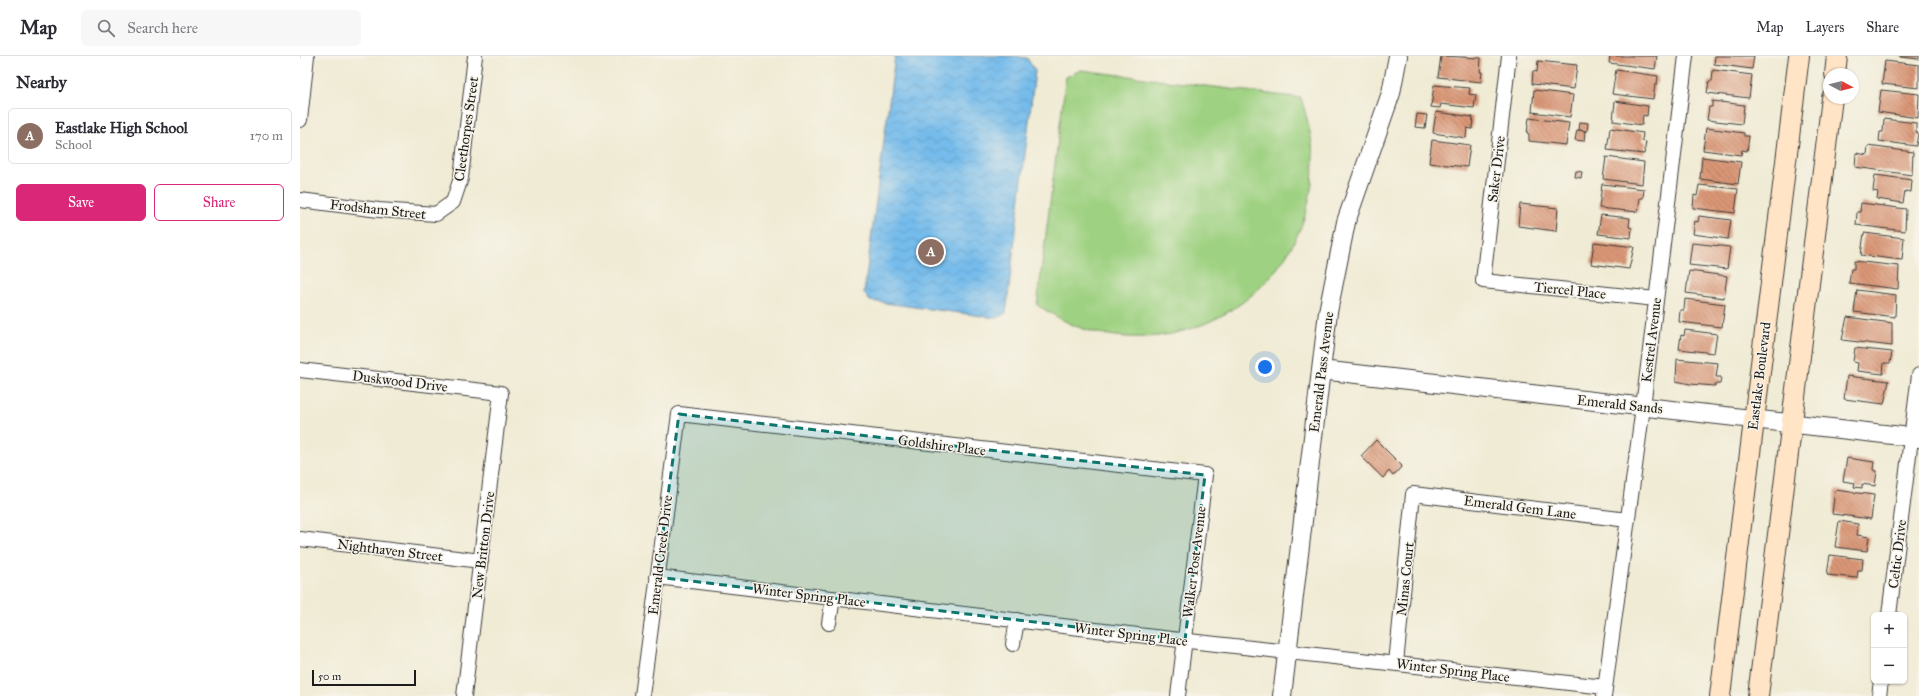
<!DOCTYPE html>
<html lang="en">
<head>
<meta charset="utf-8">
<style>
	:root { --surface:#fff; --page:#f7f7f7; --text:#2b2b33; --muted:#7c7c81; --line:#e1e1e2; --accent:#db2777 }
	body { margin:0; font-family:"IM FELL Great Primer",serif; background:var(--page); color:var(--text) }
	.controls { position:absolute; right:12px; bottom:12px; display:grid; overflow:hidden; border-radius:6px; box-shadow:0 1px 3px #0004 }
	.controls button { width:36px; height:36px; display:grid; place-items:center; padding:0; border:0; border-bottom:1px solid var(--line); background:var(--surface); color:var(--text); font:20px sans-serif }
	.compass { position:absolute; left:1523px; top:12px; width:36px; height:36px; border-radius:50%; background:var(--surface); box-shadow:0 1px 3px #0004; rotate:97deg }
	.scale { position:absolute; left:12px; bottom:10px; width:104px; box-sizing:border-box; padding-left:4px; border:2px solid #1c1c1c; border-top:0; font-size:11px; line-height:14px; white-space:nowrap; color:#1c1c1c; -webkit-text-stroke:3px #f7f3e8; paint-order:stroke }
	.you { position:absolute; left:965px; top:311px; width:14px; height:14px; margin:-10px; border:3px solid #fff; border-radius:50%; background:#1a73e8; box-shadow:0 0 0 6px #1a73e833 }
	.badge { display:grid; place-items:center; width:26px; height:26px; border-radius:50%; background:var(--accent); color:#fff; font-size:13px; font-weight:700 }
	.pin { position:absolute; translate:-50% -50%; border:2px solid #fff; box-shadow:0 1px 4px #0006 }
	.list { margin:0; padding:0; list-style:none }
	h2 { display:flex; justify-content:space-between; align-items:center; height:52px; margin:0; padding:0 16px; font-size:17px }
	h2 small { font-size:13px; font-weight:400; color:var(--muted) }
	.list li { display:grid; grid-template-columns:26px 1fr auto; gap:12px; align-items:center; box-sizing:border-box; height:56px; margin:0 8px 8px; padding:0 8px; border:1px solid var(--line); border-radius:6px }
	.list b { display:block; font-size:15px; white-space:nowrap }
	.list p { margin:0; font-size:13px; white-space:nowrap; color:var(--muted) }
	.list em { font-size:13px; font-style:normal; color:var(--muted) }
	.actions { display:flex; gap:8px; padding:12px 16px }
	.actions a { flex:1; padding:9px 0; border:1px solid var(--accent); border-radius:6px; text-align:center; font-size:14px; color:var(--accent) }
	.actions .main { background:var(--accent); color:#fff }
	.icon { flex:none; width:22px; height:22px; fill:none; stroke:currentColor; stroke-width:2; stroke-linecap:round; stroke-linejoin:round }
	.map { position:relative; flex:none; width:1619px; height:640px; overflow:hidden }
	header { display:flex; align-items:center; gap:24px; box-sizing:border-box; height:56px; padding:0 20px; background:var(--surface); border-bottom:1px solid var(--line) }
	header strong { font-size:19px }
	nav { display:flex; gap:22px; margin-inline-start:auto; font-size:14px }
	.search { width:280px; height:36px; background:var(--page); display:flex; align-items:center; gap:10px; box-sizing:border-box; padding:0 14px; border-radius:6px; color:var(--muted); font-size:15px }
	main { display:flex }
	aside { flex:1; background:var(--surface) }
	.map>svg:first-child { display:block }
	.pitch { fill:#9ed181; stroke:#5d764e }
	.water { fill:url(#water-waves); stroke:#486c84 }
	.building { fill:url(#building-back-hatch) }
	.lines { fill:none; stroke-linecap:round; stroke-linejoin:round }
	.minor-casing { stroke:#3c3b38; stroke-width:16 }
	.tertiary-casing { stroke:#3c3b38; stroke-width:20 }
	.secondary-casing { stroke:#3c3b38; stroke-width:22 }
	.minor { stroke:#fff; stroke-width:14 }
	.tertiary { stroke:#fff; stroke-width:18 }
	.secondary { stroke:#ffe4c6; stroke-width:20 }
	.marked { fill:#0f766e; fill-opacity:0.2; stroke:#0f766e; stroke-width:3; stroke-dasharray:8 5; stroke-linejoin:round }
	.labels { text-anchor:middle; stroke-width:3; stroke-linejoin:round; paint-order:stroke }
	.street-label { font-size:14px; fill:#1c1c1c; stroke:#f7f3e8 }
</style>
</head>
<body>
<header>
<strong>Map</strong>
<div class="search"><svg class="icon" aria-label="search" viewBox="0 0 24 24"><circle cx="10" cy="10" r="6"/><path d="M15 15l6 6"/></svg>Search here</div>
<nav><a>Map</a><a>Layers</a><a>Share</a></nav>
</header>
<main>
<aside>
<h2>Nearby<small></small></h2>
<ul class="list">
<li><span class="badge" style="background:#8d6e63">A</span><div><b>Eastlake High School</b><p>School</p></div><em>170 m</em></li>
</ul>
<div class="actions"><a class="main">Save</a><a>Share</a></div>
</aside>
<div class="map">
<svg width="1619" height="640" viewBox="0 0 1619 640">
	<defs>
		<pattern id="water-waves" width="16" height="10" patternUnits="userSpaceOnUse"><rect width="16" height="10" fill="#74bbeb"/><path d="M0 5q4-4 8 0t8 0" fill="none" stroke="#64a0c9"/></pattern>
		<pattern id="building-back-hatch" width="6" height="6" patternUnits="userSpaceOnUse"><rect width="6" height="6" fill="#da9676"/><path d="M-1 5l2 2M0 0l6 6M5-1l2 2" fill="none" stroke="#b07a60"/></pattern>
	</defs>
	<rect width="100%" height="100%" fill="#f7f3e8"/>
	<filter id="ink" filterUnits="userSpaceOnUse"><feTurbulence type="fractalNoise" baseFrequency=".025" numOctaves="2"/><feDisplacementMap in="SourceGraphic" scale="8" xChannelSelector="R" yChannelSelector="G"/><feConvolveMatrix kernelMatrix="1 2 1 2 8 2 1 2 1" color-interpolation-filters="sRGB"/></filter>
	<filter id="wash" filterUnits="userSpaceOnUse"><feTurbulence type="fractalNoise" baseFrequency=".012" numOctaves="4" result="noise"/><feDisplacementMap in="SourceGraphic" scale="16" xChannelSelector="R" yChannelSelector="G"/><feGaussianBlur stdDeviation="0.9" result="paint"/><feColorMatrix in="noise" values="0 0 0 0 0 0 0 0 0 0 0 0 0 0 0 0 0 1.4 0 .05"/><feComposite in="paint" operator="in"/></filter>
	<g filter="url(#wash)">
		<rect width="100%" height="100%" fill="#f0ebd4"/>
		<path class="pitch" d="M781,14L1001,42C1008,65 1014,87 1013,110C1011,223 903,303 794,276C773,271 755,260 737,249L766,21Z"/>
		<path class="water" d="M595,0H713L727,2L735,15L706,257L697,262L570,245L564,237Z"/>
		<g id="blocks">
			<path class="building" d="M1141,0L1181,2L1180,16H1182L1181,26L1138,21Z
				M1310,0H1357L1355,13L1309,7Z
				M1415,0H1454L1452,13L1414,8Z
				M1600,0H1619V3L1600,1Z
				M1238,5L1277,9L1274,33L1232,28L1233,15L1237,16Z
				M1585,5L1619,9V32L1582,28Z
				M1316,14L1358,20L1357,28H1355L1353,43L1312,38Z
				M1413,14L1452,19L1449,42L1407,37L1409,25H1412Z
				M1134,29L1170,32L1169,38L1176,39L1174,52L1141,48L1140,52L1131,51Z
				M1234,34L1273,39L1270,61L1232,56Z
				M1581,34L1619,38L1618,62L1578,56Z
				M1315,45L1348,50L1347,60L1343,59L1342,69L1313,65Z
				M1412,45L1444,49L1442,68L1407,64L1409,51H1412Z
				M1136,56L1173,61L1172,73L1167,72L1166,82L1133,77Z
				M1117,58L1127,59L1125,72L1115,71Z
				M1229,62L1269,67L1266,89L1229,85V78L1227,77Z
				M1584,63L1616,67V76L1618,77L1616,90L1579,85L1580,76H1583Z
				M1280,66L1288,67L1287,75L1279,74Z
				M1310,72L1343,77L1342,85L1346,86L1344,98L1307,94Z
				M1406,72L1444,77V80H1449L1447,95L1442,94L1441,99L1403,94Z
				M1277,74L1285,75L1284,85L1275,84Z
				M1132,84L1170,89L1167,111L1129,107Z
				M1568,90L1613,96L1612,119L1555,111L1556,97L1567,99Z
				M1306,101L1344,106L1342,128L1303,123Z
				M1402,101L1441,106L1438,128L1400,123Z
				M1276,115L1282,116L1281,122L1275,121Z
				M1575,119L1612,124L1611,136L1605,135L1603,147L1577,143L1578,136L1573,135Z
				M1302,128L1344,133L1343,142H1340L1338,156L1299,152Z
				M1399,129L1438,133L1435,157L1393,152L1394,139L1397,140Z
				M1561,147L1606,153L1605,175L1556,169L1557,156H1560Z
				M1220,148L1258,152L1256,175L1218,170Z
				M1301,159L1330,162L1329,171L1332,172L1331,182L1298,178Z
				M1399,160L1431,164L1428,183L1393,178L1395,165L1398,166Z
				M1564,177L1604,182L1602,204L1561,199Z
				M1294,186L1334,191L1329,213L1291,208Z
				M1392,187L1430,191L1427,213L1389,209Z
				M1554,205L1599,210L1598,233L1549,227L1551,213H1554Z
				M1389,215L1427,220L1424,242L1386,237Z
				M1557,234L1596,239L1595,261L1554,256Z
				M1385,243L1425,248L1422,271L1379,266L1380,254H1384Z
				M1547,261L1592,267V290L1542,284Z
				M1385,274L1417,278L1414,297L1379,293L1381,279L1384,280Z
				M1555,292L1592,296L1590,307H1584L1583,318L1557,315L1558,307L1553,306Z
				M1377,303L1418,307L1416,321H1421L1420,328H1415V330L1390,328L1376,325Z
				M1547,320L1589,325L1584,348L1544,343Z
				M1076,384L1102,410L1093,420L1089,415L1083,422L1061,400Z
				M1547,402L1574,406L1573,414L1577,415L1575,430L1562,428V432L1554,431L1555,427L1543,425Z
				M1535,434L1574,439L1571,463L1532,458Z
				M1539,465L1558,468L1557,479L1569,481L1567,495L1535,491Z
				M1530,499L1563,503L1562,514H1558L1557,522L1527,519Z"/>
		</g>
	</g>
	<g filter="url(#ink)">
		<use href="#blocks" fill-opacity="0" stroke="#3c3b38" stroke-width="1"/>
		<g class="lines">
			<g class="minor-casing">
				<path id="minor" d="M1209,0L1183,225L1356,243
					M0,64L7,0
					M0,144L79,154L136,158L153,146L161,122L175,0
					M0,314L201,337L164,640
					M0,483L181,505
					M357,521L871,583L1305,631
					M1589,559L1619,319
					M529,567L533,542
					M713,588L717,564
					M1096,607L1113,438L1328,464
					M342,640L379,358L905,419L878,640
					M1304,640L1343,351L1386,0
					M1579,640L1581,625"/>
			</g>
			<g class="tertiary-casing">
				<path id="tertiary" d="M1021,314L1619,382
					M982,640L1028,256L1046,166L1091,37L1098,0"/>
			</g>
			<g class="secondary-casing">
				<path id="secondary" d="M1535,18L1537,0
					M1420,640L1499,0
					M1458,640L1532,42"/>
			</g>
			<use href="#minor" class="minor"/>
			<use href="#tertiary" class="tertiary"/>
			<use href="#secondary" class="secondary"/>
		</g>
	</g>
	<path class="marked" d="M379,358L905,419L885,584L357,521Z"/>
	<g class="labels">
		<g class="street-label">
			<text transform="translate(166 73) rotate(-82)" y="5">Cleethorpes Street</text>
			<text transform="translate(1196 113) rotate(-83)" y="5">Saker Drive</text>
			<text transform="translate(78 153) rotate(6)" y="5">Frodsham Street</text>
			<text transform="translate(1270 234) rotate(6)" y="5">Tiercel Place</text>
			<text transform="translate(1351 284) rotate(-83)" y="5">Kestrel Avenue</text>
			<text transform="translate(1021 316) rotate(-83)" y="5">Emerald Pass Avenue</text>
			<text transform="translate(1459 320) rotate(-83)" y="5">Eastlake Boulevard</text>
			<text transform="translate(100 325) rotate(7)" y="5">Duskwood Drive</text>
			<text transform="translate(1320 348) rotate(6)" y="5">Emerald Sands</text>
			<text transform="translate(642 389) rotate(7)" y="5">Goldshire Place</text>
			<text transform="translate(1220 451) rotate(7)" y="5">Emerald Gem Lane</text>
			<text transform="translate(183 489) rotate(-83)" y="5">New Britton Drive</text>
			<text transform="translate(90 494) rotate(7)" y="5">Nighthaven Street</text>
			<text transform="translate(1597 498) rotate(-83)" y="5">Celtic Drive</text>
			<text transform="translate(360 499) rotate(-83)" y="5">Emerald Creek Drive</text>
			<text transform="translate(894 506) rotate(-83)" y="5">Walker Post Avenue</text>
			<text transform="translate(1105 523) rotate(-84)" y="5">Minas Court</text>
			<text transform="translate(509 539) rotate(7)" y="5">Winter Spring Place</text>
			<text transform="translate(831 578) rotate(7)" y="5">Winter Spring Place</text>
			<text transform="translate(1153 614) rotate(7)" y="5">Winter Spring Place</text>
		</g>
	</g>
</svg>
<div class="controls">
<button>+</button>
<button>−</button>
</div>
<svg class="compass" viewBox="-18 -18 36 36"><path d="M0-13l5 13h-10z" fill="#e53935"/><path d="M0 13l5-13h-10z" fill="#7c7c81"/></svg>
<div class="scale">50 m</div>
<div class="you"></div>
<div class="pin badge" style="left:631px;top:196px;background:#8d6e63">A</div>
</div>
</main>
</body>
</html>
